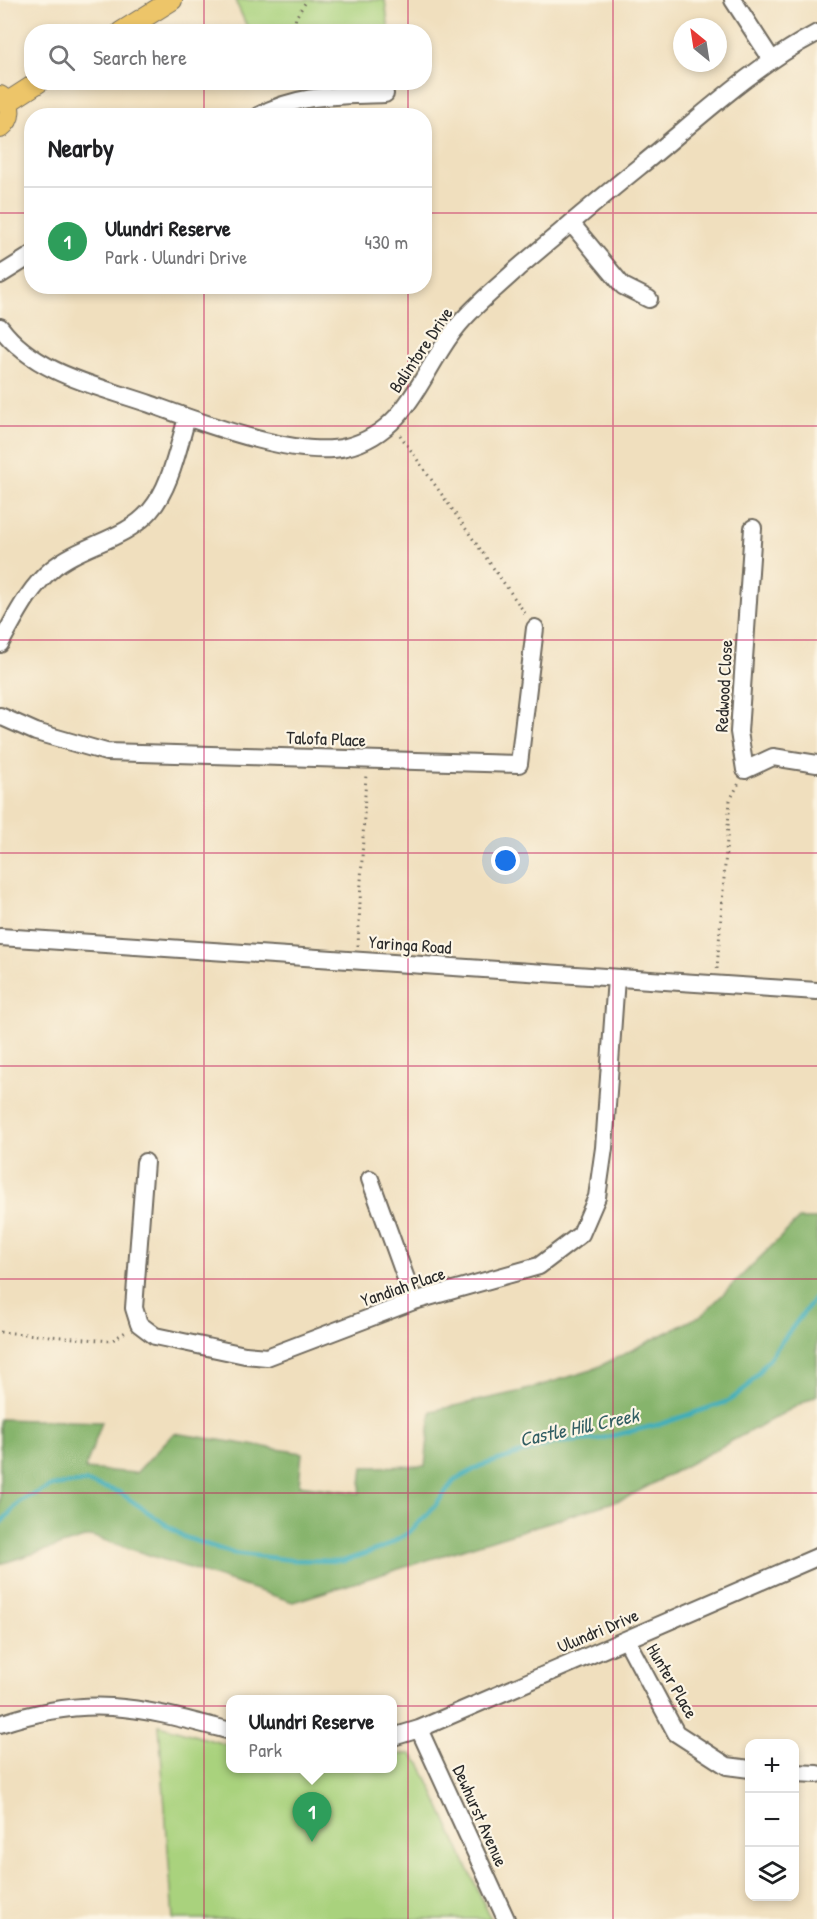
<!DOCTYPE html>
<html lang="en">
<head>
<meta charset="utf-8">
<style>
	:root { --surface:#fff; --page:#f2f2f2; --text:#202124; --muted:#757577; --line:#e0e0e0; --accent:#b45309 }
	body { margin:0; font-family:"Patrick Hand",sans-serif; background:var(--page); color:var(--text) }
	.controls { position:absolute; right:18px; bottom:18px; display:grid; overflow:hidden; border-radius:12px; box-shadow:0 3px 9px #0003 }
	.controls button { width:54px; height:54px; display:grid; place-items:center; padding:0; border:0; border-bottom:2px solid var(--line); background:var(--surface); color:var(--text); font:30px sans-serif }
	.compass { position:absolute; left:673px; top:18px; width:54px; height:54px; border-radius:50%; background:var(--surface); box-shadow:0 3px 9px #0003; rotate:330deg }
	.you { position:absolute; left:506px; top:861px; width:21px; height:21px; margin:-15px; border:4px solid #fff; border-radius:50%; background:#1a73e8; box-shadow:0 0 0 9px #1a73e833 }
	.badge { display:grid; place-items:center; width:39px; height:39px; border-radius:50%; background:var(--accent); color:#fff; font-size:20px; font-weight:700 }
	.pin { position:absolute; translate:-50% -50px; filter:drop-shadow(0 2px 3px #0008) }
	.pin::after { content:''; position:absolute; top:32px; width:21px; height:18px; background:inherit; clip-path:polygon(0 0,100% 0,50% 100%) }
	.popup { position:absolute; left:226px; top:1695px; width:171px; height:78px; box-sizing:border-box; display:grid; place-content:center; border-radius:12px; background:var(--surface); filter:drop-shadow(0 2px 4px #0005); font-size:20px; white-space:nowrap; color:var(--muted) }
	.popup b { font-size:22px; color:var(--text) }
	.popup::after { content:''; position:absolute; left:50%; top:100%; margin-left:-12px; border:12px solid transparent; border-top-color:var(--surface) }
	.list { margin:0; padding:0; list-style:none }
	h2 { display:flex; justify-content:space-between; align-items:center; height:78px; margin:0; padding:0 24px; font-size:26px }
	h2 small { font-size:20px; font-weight:400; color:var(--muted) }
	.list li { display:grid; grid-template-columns:39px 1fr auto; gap:18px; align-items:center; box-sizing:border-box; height:108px; padding:0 24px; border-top:2px solid var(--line) }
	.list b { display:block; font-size:22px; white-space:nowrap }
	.list p { margin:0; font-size:20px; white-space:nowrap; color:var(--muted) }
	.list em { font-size:20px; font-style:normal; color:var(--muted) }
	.icon { flex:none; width:33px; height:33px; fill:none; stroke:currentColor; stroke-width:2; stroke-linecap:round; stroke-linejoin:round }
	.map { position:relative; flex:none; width:817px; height:1919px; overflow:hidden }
	.search { position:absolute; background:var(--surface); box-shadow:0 3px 9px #0003; left:24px; top:24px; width:408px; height:66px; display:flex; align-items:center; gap:15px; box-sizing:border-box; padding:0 21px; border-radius:24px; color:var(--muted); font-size:22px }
	.panel { position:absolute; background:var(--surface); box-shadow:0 3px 9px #0003; left:24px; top:108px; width:408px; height:186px; border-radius:24px }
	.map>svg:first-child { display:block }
	.green { fill:#a9d27d; stroke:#6a7e54; stroke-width:1.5 }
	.forest { fill:#86b46c; stroke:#58704c; stroke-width:1.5 }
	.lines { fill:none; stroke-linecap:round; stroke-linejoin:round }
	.stream { stroke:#3eadb9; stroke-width:4.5 }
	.minor-casing { stroke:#706a5e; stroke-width:20 }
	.major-casing { stroke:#706a5e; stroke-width:22 }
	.path { stroke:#706a5e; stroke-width:3; stroke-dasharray:1.5 4.5; stroke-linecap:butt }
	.minor { stroke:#fff; stroke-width:16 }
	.major { stroke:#edc569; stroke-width:20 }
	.grid { fill:none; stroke:#c2185b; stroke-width:1.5; stroke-opacity:0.55 }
	.labels { text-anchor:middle; stroke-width:4.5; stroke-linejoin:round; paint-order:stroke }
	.street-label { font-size:18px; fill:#2b2b2b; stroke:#fcf5e5 }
	.water-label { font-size:20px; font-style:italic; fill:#335f64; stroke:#fcf5e5 }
</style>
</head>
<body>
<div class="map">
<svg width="817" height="1919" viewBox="0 0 817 1919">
	<rect width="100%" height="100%" fill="#fcf5e5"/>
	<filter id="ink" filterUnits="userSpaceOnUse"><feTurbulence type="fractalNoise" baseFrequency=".0167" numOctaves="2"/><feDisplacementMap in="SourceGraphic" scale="12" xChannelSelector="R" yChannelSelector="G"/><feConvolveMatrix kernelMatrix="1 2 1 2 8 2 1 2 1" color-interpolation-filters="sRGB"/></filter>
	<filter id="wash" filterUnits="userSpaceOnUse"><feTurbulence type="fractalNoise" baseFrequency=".008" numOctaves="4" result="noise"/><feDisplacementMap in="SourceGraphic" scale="24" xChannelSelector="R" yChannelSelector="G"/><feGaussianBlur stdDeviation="1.35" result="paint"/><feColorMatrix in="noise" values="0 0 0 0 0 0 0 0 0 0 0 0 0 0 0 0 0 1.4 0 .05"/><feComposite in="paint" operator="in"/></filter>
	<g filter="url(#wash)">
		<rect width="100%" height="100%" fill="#f0dfbe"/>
		<path class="green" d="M235,0H385L389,31H249Z
			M159,1725L231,1746V1768H393V1754H411L421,1765L491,1919H173Z"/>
		<path class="forest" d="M799,1219H817V1395L626,1498L293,1602L91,1536L0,1564V1419L102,1422L85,1469L136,1473L174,1433L302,1453L299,1485L360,1493L363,1467L425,1466L431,1411L522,1391L592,1370L702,1315Z"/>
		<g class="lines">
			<path class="stream" d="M0,1524L20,1501L52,1486L85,1482L119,1492L184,1537L232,1553L291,1560L344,1561L382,1548L407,1534L430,1512L454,1481L480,1466L554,1443L599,1439L661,1424L729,1401L748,1386L817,1295"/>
		</g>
	</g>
	<g filter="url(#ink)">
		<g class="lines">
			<g class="minor-casing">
				<path id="minor" d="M733,0L772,60
					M258,116C300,93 338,96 385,94
					M571,223L623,286L649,299
					M0,275L32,255
					M0,327C35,374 98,386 150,404C200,422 296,459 346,447C408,432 421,372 456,328C474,305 497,288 518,268C558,234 598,200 639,167C696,121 752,67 817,33
					M753,528L739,732L745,770L773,757L817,764
					M0,644C15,618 28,589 52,569C80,545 125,540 150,511C171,487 178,447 187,418
					M0,716L36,732L106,752L519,764L535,628
					M0,937L817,991
					M145,1162L134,1308L139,1324L155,1336L245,1355L267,1357L414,1301L539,1266L581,1234L597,1197L604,1148L616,978
					M370,1179L414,1301
					M627,1641L676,1733L727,1766L750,1769
					M0,1724C92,1693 141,1708 231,1731
					M419,1729L506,1919
					M393,1737L419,1729L817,1557
					M794,1773L817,1774"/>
			</g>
			<g class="major-casing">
				<path id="major" d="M121,32L172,0
					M0,96C13,105 12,119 0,128
					M8,102L39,82"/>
			</g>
			<path class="path" d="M293,32L296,17L307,0
				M400,435L527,616
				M358,946L366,773
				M717,969L730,800L739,783
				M0,1332L111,1341L127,1331"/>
			<use href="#minor" class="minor"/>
			<use href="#major" class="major"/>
		</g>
	</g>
	<path class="grid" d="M204,0V32M408,0V32M613,0V1919M204,82V116M408,82V116M0,213H32M424,213H817M204,286V1919M408,286V1919M0,426H817M0,640H817M0,853H817M0,1066H817M0,1279H817M0,1493H817M0,1706H817"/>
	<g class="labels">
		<g class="street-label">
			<text transform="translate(421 350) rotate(-56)" y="6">Balintore Drive</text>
			<text transform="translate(724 686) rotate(-87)" y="6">Redwood Close</text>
			<text transform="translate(326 739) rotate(2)" y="6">Talofa Place</text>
			<text transform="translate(410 945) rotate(4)" y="6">Yaringa Road</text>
			<text transform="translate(403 1287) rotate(-19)" y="6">Yandiah Place</text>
			<text transform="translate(598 1631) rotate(-23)" y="6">Ulundri Drive</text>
			<text transform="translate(672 1681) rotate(60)" y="6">Hunter Place</text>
			<text transform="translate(480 1816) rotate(66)" y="6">Dewhurst Avenue</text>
		</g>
		<g class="water-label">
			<text transform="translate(579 1427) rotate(-12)" y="7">Castle Hill Creek</text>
		</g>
	</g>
</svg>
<div class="controls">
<button>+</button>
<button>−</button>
<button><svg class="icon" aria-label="layers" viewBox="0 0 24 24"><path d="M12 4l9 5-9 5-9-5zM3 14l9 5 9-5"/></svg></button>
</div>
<svg class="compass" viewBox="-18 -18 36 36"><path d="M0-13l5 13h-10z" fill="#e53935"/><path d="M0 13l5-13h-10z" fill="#757577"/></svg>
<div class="you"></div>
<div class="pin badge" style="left:312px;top:1842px;background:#2e9e5b">1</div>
<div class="popup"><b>Ulundri Reserve</b>Park</div>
<div class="search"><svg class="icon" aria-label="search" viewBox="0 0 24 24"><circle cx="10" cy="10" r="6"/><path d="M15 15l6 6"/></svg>Search here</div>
<section class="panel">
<h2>Nearby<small></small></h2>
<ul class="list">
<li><span class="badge" style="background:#2e9e5b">1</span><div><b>Ulundri Reserve</b><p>Park · Ulundri Drive</p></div><em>430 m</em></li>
</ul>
</section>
</div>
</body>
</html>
